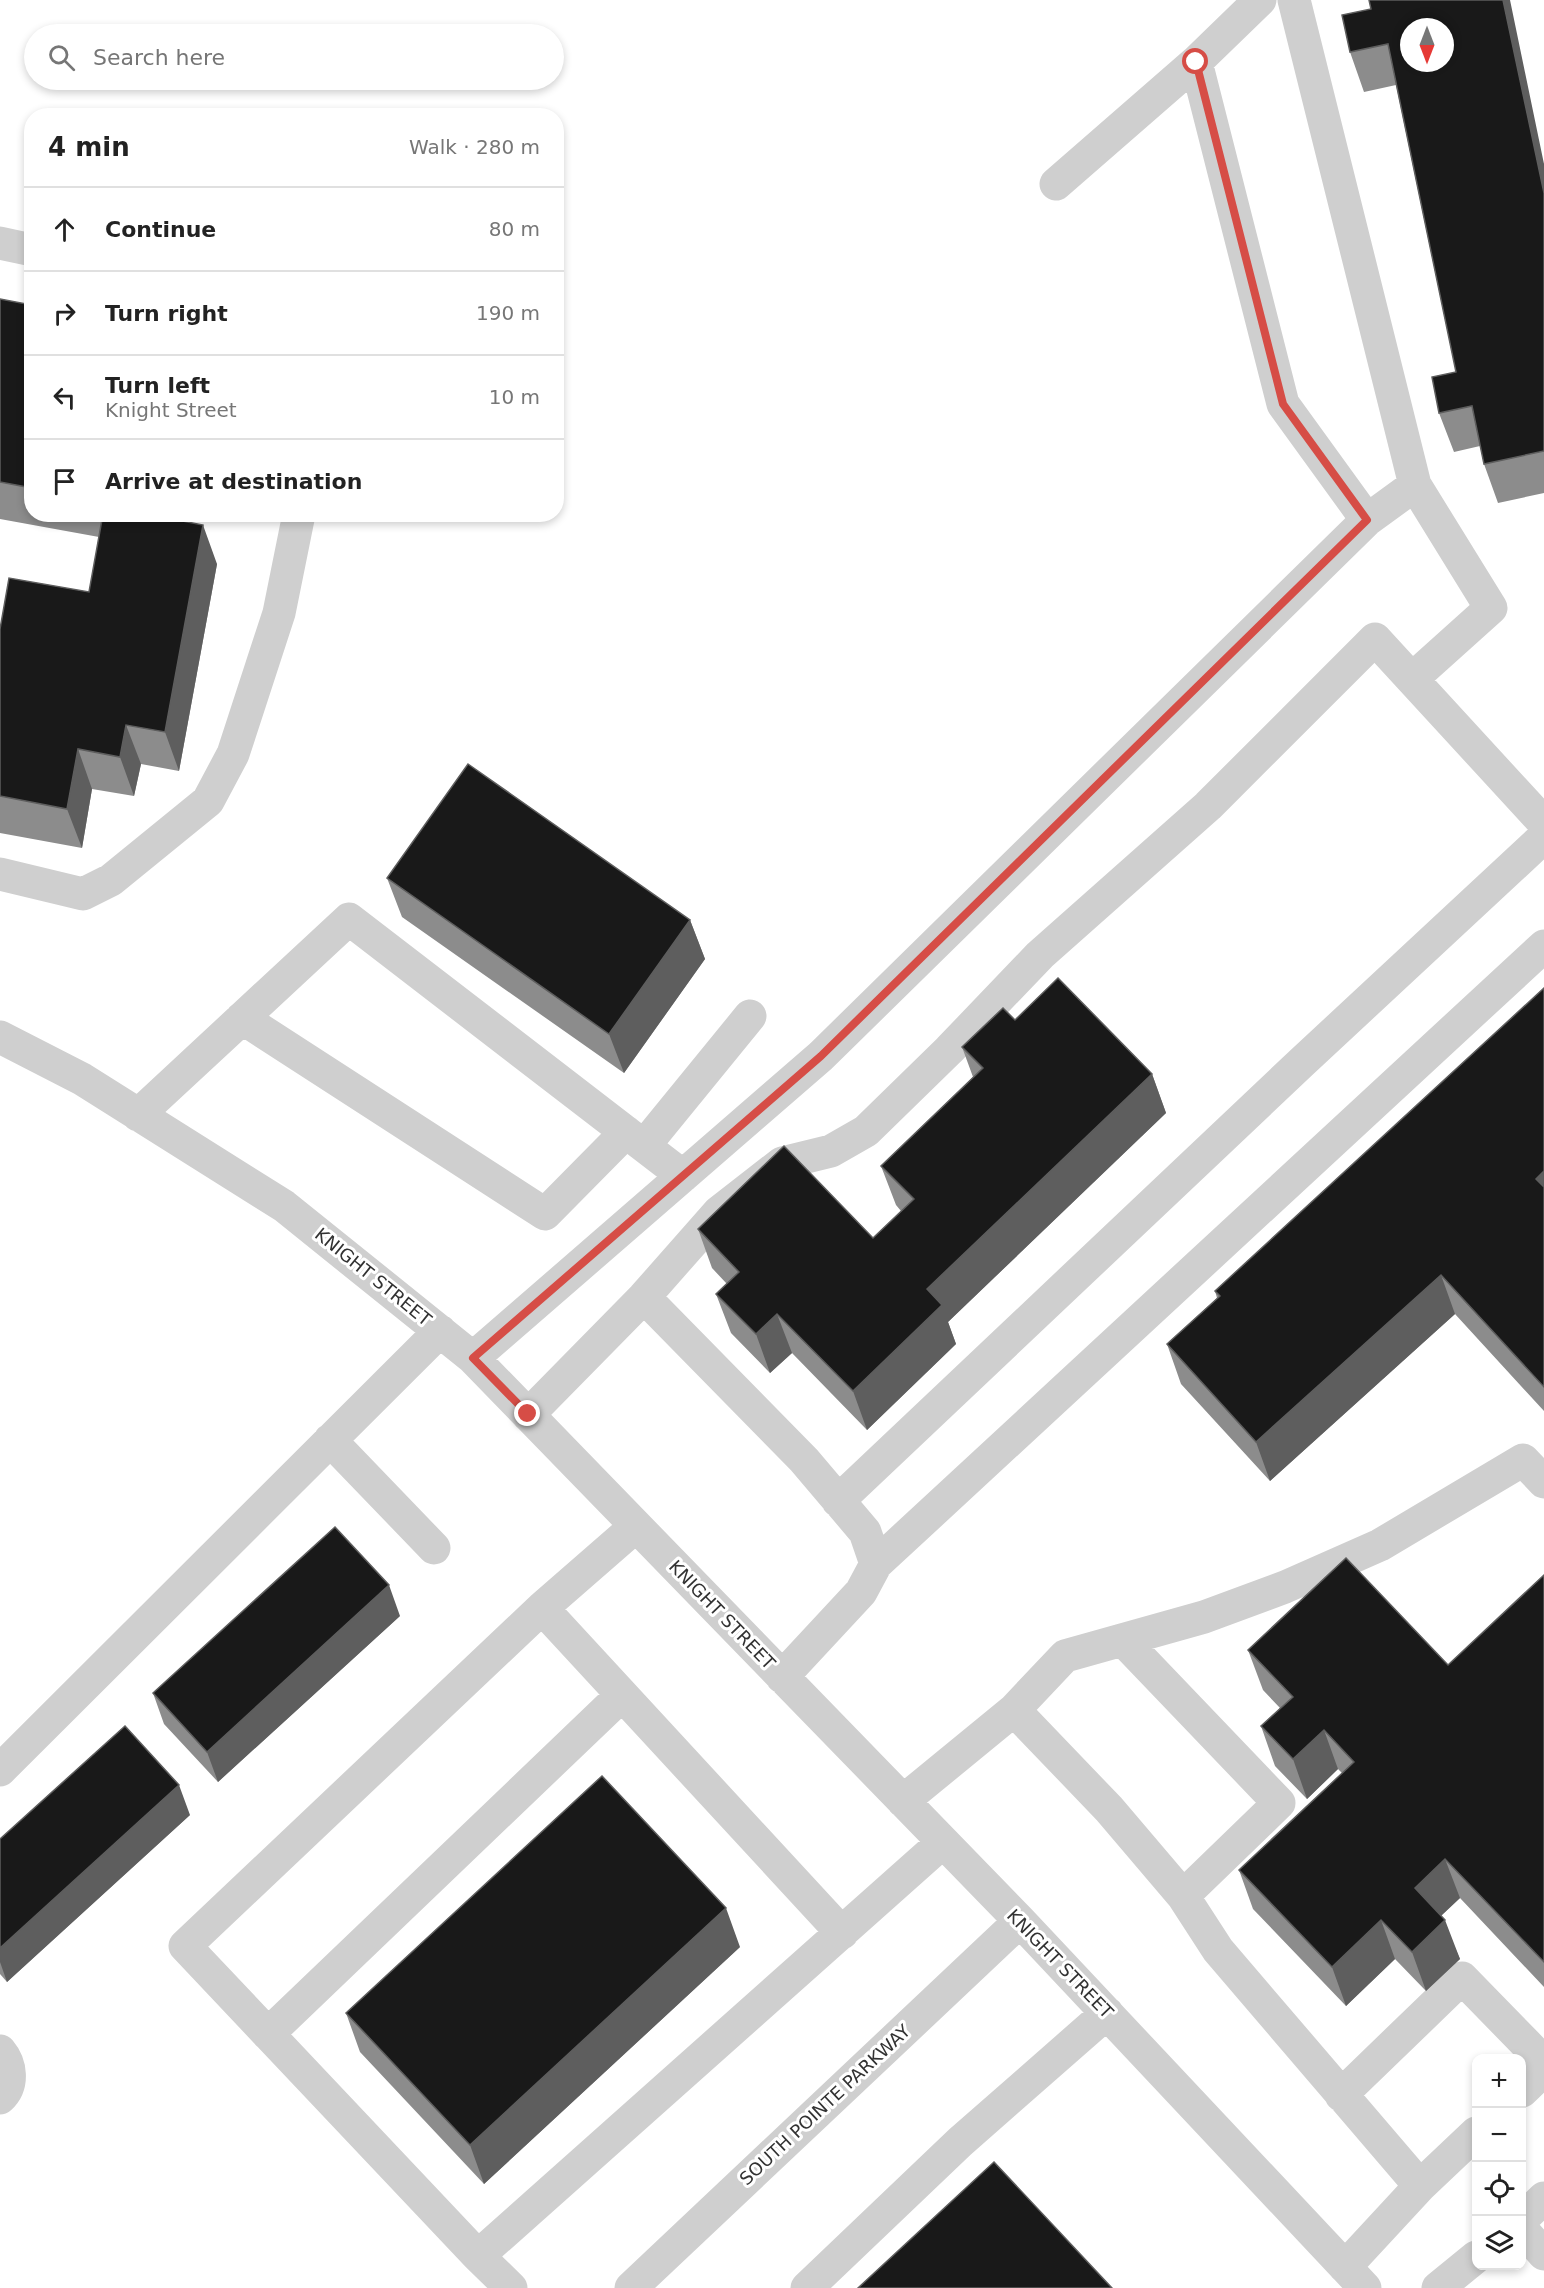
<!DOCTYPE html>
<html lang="en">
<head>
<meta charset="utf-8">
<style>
	:root { --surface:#fff; --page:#f6f6f6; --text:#222; --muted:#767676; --line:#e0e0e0 }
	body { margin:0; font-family:"DejaVu Sans",sans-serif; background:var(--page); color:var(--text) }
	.controls { position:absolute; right:18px; bottom:18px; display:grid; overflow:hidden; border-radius:12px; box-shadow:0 3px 9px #0003 }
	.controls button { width:54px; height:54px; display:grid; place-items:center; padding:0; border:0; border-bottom:2px solid var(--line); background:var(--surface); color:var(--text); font:30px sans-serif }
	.compass { position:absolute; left:1400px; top:18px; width:54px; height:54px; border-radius:50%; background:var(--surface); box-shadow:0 3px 9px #0003; rotate:180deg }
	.stop { position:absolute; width:18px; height:18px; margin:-14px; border:4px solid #d64d46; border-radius:50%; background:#fff }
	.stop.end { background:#d64d46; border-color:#fff; box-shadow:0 2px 6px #0008 }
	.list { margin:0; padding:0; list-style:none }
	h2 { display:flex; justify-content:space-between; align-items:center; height:78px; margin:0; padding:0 24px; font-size:26px }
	h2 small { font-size:20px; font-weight:400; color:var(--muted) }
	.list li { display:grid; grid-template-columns:39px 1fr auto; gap:18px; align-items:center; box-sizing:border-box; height:84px; padding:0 24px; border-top:2px solid var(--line) }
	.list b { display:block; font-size:22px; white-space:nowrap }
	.list p { margin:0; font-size:20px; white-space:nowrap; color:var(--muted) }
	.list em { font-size:20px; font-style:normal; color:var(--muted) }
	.icon { flex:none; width:33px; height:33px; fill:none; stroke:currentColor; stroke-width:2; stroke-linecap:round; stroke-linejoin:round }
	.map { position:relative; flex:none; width:1544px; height:2288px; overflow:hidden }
	.search { position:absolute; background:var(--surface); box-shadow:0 3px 9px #0003; left:24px; top:24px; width:540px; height:66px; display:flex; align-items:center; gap:15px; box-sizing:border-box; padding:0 21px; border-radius:33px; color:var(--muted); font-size:22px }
	.panel { position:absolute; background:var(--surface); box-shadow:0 3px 9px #0003; left:24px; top:108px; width:540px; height:414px; border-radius:24px }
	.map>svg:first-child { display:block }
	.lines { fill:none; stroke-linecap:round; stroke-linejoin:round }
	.minor { stroke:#cfcfcf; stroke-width:33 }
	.wall { fill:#8c8c8c }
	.shaded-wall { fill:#5e5e5e }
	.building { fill:#191919; stroke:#5e5e5e; stroke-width:1.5; fill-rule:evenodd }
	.route { stroke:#d64d46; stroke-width:8 }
	.labels { text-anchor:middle; stroke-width:6; stroke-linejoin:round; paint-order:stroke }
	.street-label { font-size:18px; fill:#323232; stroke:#fff }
</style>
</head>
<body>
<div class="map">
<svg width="1544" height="2288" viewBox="0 0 1544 2288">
	<rect width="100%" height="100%" fill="#fff"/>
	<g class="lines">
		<path class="minor" d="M1260,0L1196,62L1283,404L1367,520
			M1294,0L1415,485L1491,608L1412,679
			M1056,184L1196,62
			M0,243L32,250
			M0,874L83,894L111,880L208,801L233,754L279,613L299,514
			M242,1018L545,1214L626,1132
			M0,1037L82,1079L284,1206L473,1358L1020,1921L1365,2288
			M138,1115L349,919L683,1176
			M644,1146L750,1016
			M644,1297L719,1212L782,1163L831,1151L866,1131L949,1050L1040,955L1208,806L1375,639L1544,823
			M473,1358L821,1056L1367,520L1415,485
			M528,1415L644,1297L804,1460L865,1532L876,1564L861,1592L782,1677
			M330,1440L434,1548
			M838,1501L1301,1063L1544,837
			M636,1526L542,1608L185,1946L478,2256L943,1842
			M876,1564L1544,946
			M542,1608L842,1933
			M1123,1640L1279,1803L1183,1896
			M1014,1710L1065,1656L1204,1617L1285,1587L1380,1545L1523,1460L1544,1482
			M0,1770L440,1331
			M903,1801L1014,1710L1109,1809L1183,1896L1218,1950L1420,2186L1345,2267
			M268,2034L622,1695
			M0,2051C11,2064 14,2085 0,2098
			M1522,2091L1544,2070
			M1341,2095L1462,1978L1544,2062
			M1420,2186L1476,2133
			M1522,2219L1544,2198
			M1522,2230L1544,2254
			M478,2256L511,2288
			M631,2288L1020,1921
			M807,2288L960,2142L1107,2013
			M1438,2288L1476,2257"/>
	</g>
	<path class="wall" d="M1371,9L1544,164V493L1498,503L1484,464L1480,446L1454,452L1439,413L1456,372L1396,85L1364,92L1350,52Z
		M0,299L32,305V514H147L217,564L179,771L141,764L134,796L92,789L82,848L0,833V629L89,592L99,537L0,519Z
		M387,878L690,920L705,959L624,1073L402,917Z
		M1544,988V1411L1455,1314L1270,1481L1181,1384L1167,1344L1217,1298L1215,1291Z
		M1015,1020L1152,1074L1166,1113L948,1322L956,1344L867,1430L792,1353L770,1373L731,1333L716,1294L727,1284L712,1268L698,1229L873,1238L901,1211L896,1205L881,1166L973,1077L962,1047Z
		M1544,1575V1987L1460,1898L1441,1916L1460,1959L1426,1991L1395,1959L1346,2006L1253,1909L1239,1870L1342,1773L1338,1769L1307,1799L1275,1766L1261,1726L1280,1708L1263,1690L1248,1650L1448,1665Z
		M400,1616L218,1782L164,1724L153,1693Z
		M190,1815L7,1982L0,1974V1839Z
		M740,1947L484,2184L360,2052L346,2013Z"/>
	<path class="shaded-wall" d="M1503,0H1510L1544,164V193Z
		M32,359V399L26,385Z
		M203,525L217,564L179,771L165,732Z
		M126,725L141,764L134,796L120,757Z
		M78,749L92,789L82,848L67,809Z
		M690,920L705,959L624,1073L609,1034Z
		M1152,1074L1166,1113L948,1322L956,1344L867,1430L853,1391L927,1289Z
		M1544,1171V1200L1536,1179Z
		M1441,1275L1455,1314L1270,1481L1256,1442Z
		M777,1314L792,1353L770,1373L756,1334Z
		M389,1585L400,1616L218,1782L207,1752Z
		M1324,1730L1338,1769L1307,1799L1293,1759Z
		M179,1785L190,1815L7,1982L0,1962V1948Z
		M1445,1859L1460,1898L1429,1927L1415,1888Z
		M726,1908L740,1947L484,2184L470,2145Z
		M1381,1920L1395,1959L1346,2006L1332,1967Z
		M1445,1920L1460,1959L1426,1991L1412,1952Z"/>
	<path class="building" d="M1369,0H1503L1544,193V451L1484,464L1472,406L1439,413L1432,377L1456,372L1388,44L1350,52L1342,15L1371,9ZM1409,27H1445V63H1409Z
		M0,299L32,305V359L26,385L32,386V488L0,482Z
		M103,514H147L203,525L165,732L126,725L120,757L78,749L67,809L0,796V629L9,578L89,592Z
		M468,764L690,920L609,1034L387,878Z
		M1058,978L1152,1074L927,1289L942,1305L853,1391L777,1314L756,1334L716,1294L739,1272L698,1229L784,1146L873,1238L914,1199L881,1166L983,1068L962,1047L1003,1008L1015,1020Z
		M1544,988V1171L1536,1179L1544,1187V1387L1441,1275L1256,1442L1167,1344L1220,1296L1215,1291Z
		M335,1527L389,1585L207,1752L153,1693Z
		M1346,1558L1448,1665L1544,1575V1962L1445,1859L1415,1888L1445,1920L1412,1952L1381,1920L1332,1967L1239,1870L1354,1762L1324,1730L1293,1759L1261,1726L1293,1697L1248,1650Z
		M125,1726L179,1785L0,1948V1839Z
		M602,1776L726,1908L470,2145L346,2013Z
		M994,2162L1112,2288H858Z"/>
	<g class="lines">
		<path class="route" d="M528,1414L473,1358L821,1056L1367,520L1283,404L1196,62"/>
	</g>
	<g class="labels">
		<g class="street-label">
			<text transform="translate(373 1277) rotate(39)" y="6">KNIGHT STREET</text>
			<text transform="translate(722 1615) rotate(46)" y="6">KNIGHT STREET</text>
			<text transform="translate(1060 1964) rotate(46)" y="6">KNIGHT STREET</text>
			<text transform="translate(825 2105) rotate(-43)" y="6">SOUTH POINTE PARKWAY</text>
		</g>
	</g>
</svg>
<div class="controls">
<button>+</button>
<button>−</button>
<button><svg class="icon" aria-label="locate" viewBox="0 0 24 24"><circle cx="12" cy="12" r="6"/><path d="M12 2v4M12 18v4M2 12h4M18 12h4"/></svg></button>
<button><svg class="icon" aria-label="layers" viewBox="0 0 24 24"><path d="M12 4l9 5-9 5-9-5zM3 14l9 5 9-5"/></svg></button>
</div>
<svg class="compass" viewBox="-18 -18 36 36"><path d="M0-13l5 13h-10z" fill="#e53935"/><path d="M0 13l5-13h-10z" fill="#767676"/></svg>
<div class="stop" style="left:1196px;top:62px"></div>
<div class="stop end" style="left:528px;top:1414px"></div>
<div class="search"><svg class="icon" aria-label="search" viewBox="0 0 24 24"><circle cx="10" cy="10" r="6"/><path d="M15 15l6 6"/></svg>Search here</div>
<section class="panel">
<h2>4 min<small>Walk · 280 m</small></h2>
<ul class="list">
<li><svg class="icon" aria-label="ahead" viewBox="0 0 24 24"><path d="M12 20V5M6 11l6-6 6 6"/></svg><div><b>Continue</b></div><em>80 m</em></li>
<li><svg class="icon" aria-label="right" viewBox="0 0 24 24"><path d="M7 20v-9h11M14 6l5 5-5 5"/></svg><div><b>Turn right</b></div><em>190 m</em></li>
<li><svg class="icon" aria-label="left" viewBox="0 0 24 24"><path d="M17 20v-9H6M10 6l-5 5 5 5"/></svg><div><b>Turn left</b><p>Knight Street</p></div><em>10 m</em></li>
<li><svg class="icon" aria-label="arrive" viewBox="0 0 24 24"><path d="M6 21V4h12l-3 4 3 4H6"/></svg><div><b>Arrive at destination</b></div></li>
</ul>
</section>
</div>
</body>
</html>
